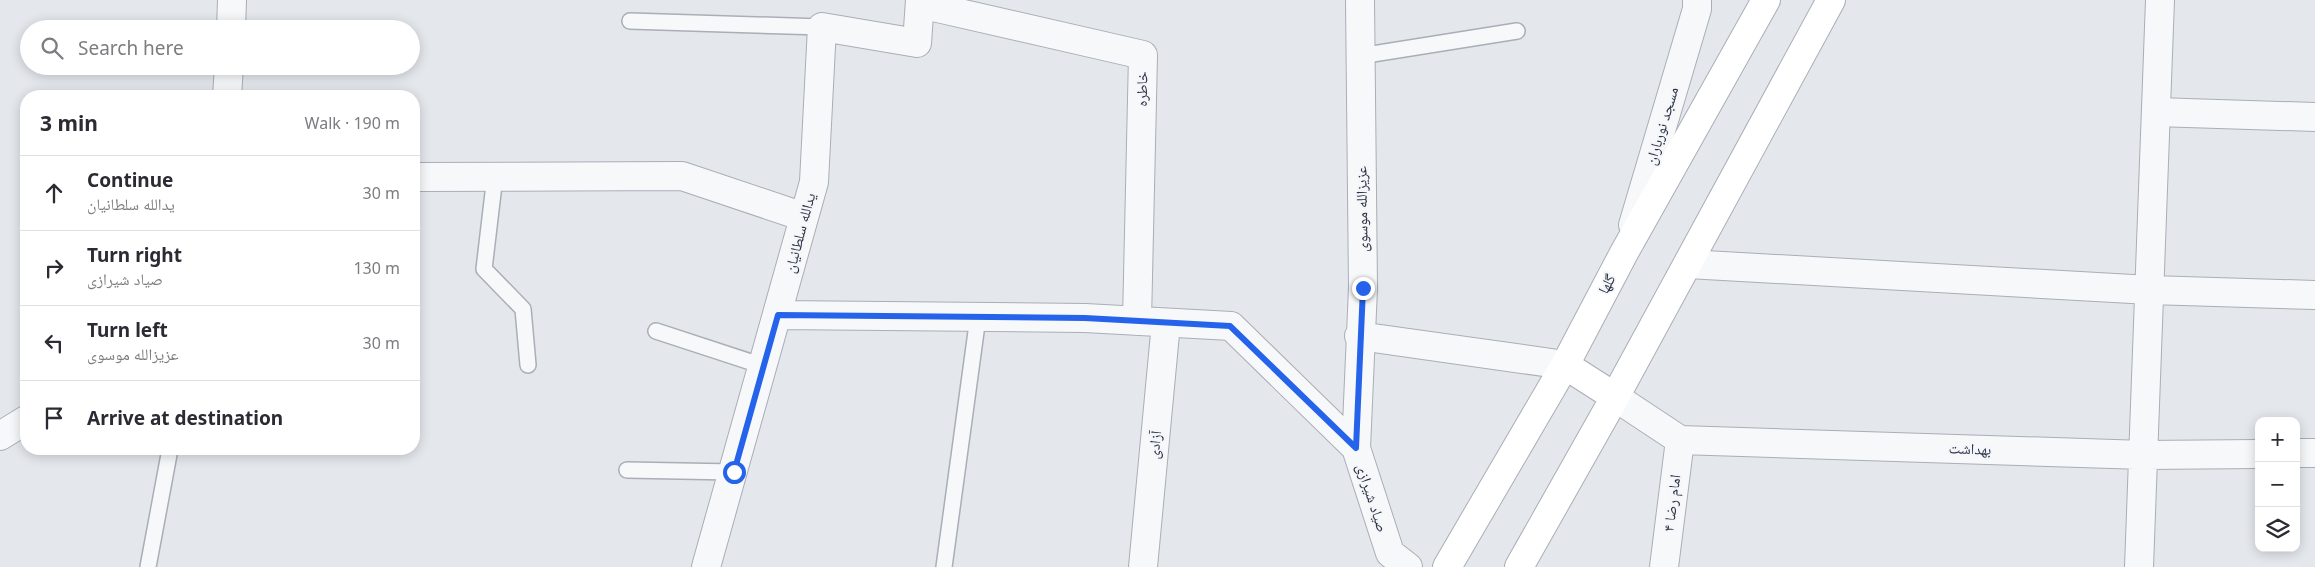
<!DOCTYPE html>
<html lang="en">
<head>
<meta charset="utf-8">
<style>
	:root { --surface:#fff; --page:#f7f7f7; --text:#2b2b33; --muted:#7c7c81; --line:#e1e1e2 }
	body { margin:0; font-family:"Noto Sans","Noto Naskh Arabic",sans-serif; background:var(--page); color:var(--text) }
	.controls { position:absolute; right:15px; bottom:15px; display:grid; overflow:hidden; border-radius:10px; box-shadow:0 2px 12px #0003 }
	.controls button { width:45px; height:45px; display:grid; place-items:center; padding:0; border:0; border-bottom:1px solid var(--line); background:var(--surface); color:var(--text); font:25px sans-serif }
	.stop { position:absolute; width:15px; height:15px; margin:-11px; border:4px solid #2563eb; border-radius:50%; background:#fff }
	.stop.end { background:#2563eb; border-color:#fff; box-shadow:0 1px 5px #0008 }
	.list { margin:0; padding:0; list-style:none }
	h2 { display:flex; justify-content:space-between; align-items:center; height:65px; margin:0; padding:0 20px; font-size:21px }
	h2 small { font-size:16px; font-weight:400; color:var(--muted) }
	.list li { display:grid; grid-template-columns:32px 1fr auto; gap:15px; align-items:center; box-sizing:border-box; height:75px; padding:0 20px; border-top:1px solid var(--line) }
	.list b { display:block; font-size:19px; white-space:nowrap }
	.list p { margin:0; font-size:16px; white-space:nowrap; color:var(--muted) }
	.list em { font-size:16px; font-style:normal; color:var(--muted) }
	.icon { flex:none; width:28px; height:28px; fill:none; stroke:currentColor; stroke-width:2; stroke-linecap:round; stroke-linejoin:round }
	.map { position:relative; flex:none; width:2315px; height:567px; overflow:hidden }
	.search { position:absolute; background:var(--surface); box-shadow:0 2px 12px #0003; left:20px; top:20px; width:400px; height:55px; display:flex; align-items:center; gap:12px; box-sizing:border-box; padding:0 18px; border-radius:28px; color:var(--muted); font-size:19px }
	.panel { position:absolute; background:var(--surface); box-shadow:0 2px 12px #0003; left:20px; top:90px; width:400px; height:365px; border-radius:20px }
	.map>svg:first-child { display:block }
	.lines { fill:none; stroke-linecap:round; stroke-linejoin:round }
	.service-casing { stroke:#a9aeb7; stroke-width:18 }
	.minor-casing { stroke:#a9aeb7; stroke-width:30 }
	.secondary-casing { stroke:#a9aeb7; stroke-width:30 }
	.service { stroke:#f7f8fa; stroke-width:15 }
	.minor { stroke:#f7f8fa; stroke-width:28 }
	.secondary { stroke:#fff; stroke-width:28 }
	.route { stroke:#2563eb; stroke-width:6 }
	.labels { text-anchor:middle; stroke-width:4; stroke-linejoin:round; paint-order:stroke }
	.street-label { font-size:15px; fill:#2b3445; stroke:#f4f6f9 }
</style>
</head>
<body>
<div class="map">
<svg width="2315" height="567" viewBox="0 0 2315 567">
	<rect width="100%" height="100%" fill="#e4e7ec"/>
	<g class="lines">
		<g class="service-casing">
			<path id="service" d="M630,21L822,27
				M1360,56L1517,31
				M495,176L484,269L523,309L528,365
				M656,331L763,366
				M627,470L733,472
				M148,567L170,449
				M944,567L978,317"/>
		</g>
		<g class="minor-casing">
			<path id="minor" d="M920,4L1143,55L1137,321
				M231,29L232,0
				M227,96L229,66
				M2156,112L2315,117
				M414,177L682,176L804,217
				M1633,225L1697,9V0
				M1688,264L2150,290L2315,295
				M778,315L1085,318L1231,326L1356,448L1390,553L1408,567
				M1359,336L1565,365
				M1615,397L1680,440
				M0,436L26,420
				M1680,440L2144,455L2259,454
				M1356,448L1363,288L1360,0
				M2296,453H2315
				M706,567L814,182L822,27L917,43L920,0
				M1143,567L1166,323
				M1664,567L1680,440
				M2139,567L2160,0"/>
		</g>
		<g class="secondary-casing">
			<path id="secondary" d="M1565,365L1615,397
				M1447,567L1565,365L1625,251L1766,0
				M1519,567L1615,397L1831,0"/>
		</g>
		<use href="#service" class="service"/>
		<use href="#minor" class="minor"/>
		<use href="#secondary" class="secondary"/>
	</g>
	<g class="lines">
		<path class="route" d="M734,472L778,315L1085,318L1230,326L1356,448L1363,288"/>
	</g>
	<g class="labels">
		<g class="street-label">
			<text transform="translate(1142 89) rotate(-89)" y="5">خاطره</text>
			<text transform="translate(1662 126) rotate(-73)" y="5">مسجد نورباران</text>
			<text transform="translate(1362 209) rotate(-91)" y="5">عزیزالله موسوی</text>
			<text transform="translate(800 233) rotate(-75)" y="5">یدالله سلطانیان</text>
			<text transform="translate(1607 284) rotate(-62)" y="5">گلها</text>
			<text transform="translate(1155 445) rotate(-85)" y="5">آزادی</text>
			<text transform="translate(1970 449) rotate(2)" y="5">بهداشت</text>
			<text transform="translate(1372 498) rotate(72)" y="5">صیاد شیرازی</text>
			<text transform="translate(1672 503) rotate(-83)" y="5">امام رضا ۴</text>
		</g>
	</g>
</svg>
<div class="controls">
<button>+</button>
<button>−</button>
<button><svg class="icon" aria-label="layers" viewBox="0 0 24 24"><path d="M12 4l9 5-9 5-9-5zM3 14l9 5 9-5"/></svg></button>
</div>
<div class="stop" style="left:734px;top:472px"></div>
<div class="stop end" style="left:1363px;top:288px"></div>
<div class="search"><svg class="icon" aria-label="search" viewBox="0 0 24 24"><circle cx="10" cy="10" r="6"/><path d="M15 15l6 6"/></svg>Search here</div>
<section class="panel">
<h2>3 min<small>Walk · 190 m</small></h2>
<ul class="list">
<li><svg class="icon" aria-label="ahead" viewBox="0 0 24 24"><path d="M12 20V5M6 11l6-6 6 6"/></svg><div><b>Continue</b><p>یدالله سلطانیان</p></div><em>30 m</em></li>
<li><svg class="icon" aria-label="right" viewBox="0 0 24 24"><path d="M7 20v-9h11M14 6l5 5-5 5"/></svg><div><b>Turn right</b><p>صیاد شیرازی</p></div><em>130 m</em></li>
<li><svg class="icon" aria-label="left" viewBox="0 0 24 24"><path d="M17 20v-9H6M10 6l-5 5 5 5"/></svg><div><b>Turn left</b><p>عزیزالله موسوی</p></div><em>30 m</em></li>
<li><svg class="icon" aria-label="arrive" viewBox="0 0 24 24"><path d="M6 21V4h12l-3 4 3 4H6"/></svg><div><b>Arrive at destination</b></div></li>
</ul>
</section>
</div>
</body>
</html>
